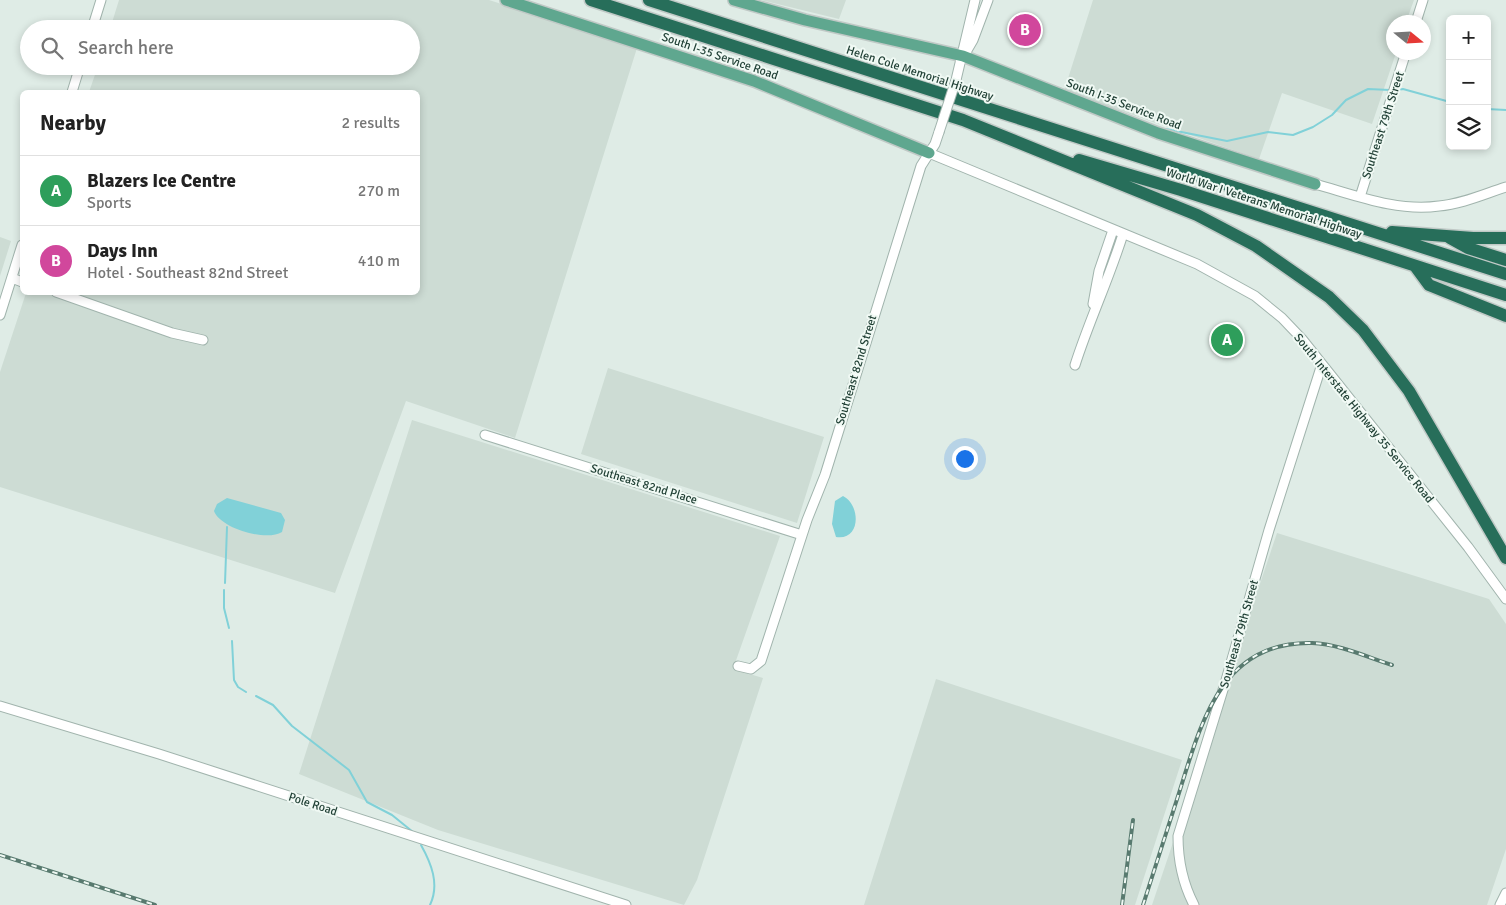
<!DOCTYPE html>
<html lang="en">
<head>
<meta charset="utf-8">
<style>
	:root { --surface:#fff; --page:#f2f2f2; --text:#222; --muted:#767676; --line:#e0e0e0; --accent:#0b8043 }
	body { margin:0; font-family:Signika,sans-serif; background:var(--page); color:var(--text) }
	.controls { position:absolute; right:15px; top:15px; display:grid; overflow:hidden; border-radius:8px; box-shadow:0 2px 8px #0003 }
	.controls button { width:45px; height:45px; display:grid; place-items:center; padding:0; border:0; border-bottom:1px solid var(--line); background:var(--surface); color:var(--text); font:25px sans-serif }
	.compass { position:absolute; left:1386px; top:15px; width:45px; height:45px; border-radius:50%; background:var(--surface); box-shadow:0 2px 8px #0003; rotate:108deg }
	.you { position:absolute; left:964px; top:458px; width:18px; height:18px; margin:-12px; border:4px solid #fff; border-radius:50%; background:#1a73e8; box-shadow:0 0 0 8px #1a73e833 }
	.badge { display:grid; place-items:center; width:32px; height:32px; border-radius:50%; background:var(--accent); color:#fff; font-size:16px; font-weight:700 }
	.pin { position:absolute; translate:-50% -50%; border:2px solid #fff; box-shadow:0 1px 5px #0006 }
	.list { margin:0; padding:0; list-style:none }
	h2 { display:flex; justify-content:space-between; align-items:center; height:65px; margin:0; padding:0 20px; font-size:21px }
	h2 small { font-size:16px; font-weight:400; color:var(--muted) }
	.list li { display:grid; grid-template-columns:32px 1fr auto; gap:15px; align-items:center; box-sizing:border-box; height:70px; padding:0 20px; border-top:1px solid var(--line) }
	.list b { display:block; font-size:19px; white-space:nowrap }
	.list p { margin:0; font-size:16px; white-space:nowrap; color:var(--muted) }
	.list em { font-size:16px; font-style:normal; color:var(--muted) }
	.icon { flex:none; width:28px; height:28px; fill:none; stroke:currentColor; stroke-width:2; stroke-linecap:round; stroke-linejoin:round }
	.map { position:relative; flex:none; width:1506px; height:905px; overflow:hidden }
	.search { position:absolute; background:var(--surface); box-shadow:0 2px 8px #0003; left:20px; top:20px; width:400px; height:55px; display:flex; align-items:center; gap:12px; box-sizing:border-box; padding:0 18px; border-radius:28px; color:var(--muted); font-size:19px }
	.panel { position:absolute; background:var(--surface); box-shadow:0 2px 8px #0003; left:20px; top:90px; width:400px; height:205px; border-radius:8px }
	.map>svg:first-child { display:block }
	.built { fill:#cddcd4 }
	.water { fill:#81d1d8 }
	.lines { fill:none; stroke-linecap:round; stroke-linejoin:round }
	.stream { stroke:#81d1d8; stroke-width:2 }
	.minor-casing { stroke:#a1b4ad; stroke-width:11 }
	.major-casing { stroke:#c0c9c6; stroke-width:14 }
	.highway-casing { stroke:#c0c9c6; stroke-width:15 }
	.minor { stroke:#fff; stroke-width:9 }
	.major { stroke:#5fa78f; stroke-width:11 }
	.highway { stroke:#276e5a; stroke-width:12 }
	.rail-casing { stroke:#587a6f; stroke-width:4 }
	.rail { stroke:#f0f9f4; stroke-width:2; stroke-dasharray:5.5; stroke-linecap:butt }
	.minor-bridge-casing { stroke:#a1b4ad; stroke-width:11; stroke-linecap:butt }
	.minor-bridge { stroke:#fff; stroke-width:9 }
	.labels { text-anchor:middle; stroke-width:4; stroke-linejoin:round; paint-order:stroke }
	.street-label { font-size:12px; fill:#1e3e33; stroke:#f0f9f4 }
</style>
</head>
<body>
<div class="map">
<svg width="1506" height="905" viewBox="0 0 1506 905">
	<rect width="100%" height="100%" fill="#dfece6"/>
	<path class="built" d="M119,0H489L637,48L515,438L406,401L335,593L0,487V372L26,293L418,292V92H89L98,66H411V29H110Z
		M761,0H846L839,19Z
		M1093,0H1414L1406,22H1394V52L1396,53L1372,124L1282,93L1259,159L1064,91Z
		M0,237L11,241L0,276Z
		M608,368L824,437L797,523L581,454Z
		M412,420L780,536L733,669L763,678L697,880L684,905L438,830L299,774Z
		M1277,533L1489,599L1506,624V849L1487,905H1152Z
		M936,679L1182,760L1135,905H864Z"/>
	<path class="water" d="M843,496C861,505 861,541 836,537L832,524L835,501Z
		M227,498L281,513L285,520L282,532C266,542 220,528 214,511L217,504Z"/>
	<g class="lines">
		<path class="stream" d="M1398,90L1403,89L1450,102
			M1487,109L1506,110
			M1166,129L1227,141L1268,132L1293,135L1313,127L1332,115L1346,100L1368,89L1390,90
			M225,583L227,527
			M224,590V608L229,628
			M232,641L234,680L238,687L246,692
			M256,696L273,705L292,726L349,770L367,802L392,815L413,832
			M421,845C431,863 440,884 430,905"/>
		<g class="minor-casing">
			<path id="minor" d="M1416,22L1423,0
				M92,29L101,0
				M966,52L973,40L988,0
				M956,80L975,0
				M72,92L80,66
				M929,153L1197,264L1255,296L1282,318L1302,339L1468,547L1506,599
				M1315,184C1355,195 1397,212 1439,206C1462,204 1484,194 1506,187
				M1360,197L1406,52
				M12,278L22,282
				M56,292L172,333L203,340
				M1093,304L1099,271L1113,230
				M0,315L22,245
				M1075,365C1089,321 1109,279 1123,234
				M485,435L802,535
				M738,666L751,669L761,661L807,520L825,475L921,166L935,144L939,132
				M0,706L159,754L626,905
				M1194,905C1182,882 1178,861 1178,836L1226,680L1269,530L1322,364
				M1500,905L1506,893"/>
		</g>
		<g class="major-casing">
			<path id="major" d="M506,0L754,81L929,153
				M734,0L805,20L963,56L1158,133L1315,184"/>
		</g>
		<g class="highway-casing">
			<path id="highway" d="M591,0L963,120L1197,215L1256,246L1329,297L1363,330L1409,391L1506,558
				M649,0L1506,274
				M1079,160L1181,190L1506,295
				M1392,232L1473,238H1506
				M1450,238L1468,248L1506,260
				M1415,266L1429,285L1506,316"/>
		</g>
		<use href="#minor" class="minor"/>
		<use href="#major" class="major"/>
		<use href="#highway" class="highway"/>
		<g class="rail-casing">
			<path id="rail" d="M0,855L155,905
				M1122,905L1133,820
				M1143,905C1155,868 1167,830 1179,793C1201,723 1221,641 1312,643C1339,644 1367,657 1392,665"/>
		</g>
		<use href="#rail" class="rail"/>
		<g class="minor-bridge-casing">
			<path id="minor-bridge" d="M939,132L956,80"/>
		</g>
		<use href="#minor-bridge" class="minor-bridge"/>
	</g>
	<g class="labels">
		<g class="street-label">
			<text transform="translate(720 56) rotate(19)" y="4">South I-35 Service Road</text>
			<text transform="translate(920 73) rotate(18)" y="4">Helen Cole Memorial Highway</text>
			<text transform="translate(1124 104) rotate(21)" y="4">South I-35 Service Road</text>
			<text transform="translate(1383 125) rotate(-72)" y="4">Southeast 79th Street</text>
			<text transform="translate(1264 203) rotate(18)" y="4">World War I Veterans Memorial Highway</text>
			<text transform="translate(856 370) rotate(-73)" y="4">Southeast 82nd Street</text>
			<text transform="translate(1364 418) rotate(51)" y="4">South Interstate Highway 35 Service Road</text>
			<text transform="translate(644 484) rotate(17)" y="4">Southeast 82nd Place</text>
			<text transform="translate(1239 634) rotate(-74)" y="4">Southeast 79th Street</text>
			<text transform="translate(313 804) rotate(18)" y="4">Pole Road</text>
		</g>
	</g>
</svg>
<div class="controls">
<button>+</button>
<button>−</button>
<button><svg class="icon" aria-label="layers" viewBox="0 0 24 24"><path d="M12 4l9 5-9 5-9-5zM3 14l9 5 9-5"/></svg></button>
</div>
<svg class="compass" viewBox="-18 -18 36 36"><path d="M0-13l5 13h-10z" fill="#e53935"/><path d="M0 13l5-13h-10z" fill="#767676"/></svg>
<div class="you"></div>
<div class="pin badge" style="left:1227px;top:340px;background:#2e9e5b">A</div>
<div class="pin badge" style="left:1025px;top:30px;background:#d1479c">B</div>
<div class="search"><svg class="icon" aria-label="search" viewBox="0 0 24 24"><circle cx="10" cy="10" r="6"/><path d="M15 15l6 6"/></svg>Search here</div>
<section class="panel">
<h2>Nearby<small>2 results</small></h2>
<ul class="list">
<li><span class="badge" style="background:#2e9e5b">A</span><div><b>Blazers Ice Centre</b><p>Sports</p></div><em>270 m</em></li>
<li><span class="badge" style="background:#d1479c">B</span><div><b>Days Inn</b><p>Hotel · Southeast 82nd Street</p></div><em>410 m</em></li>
</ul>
</section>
</div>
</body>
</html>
